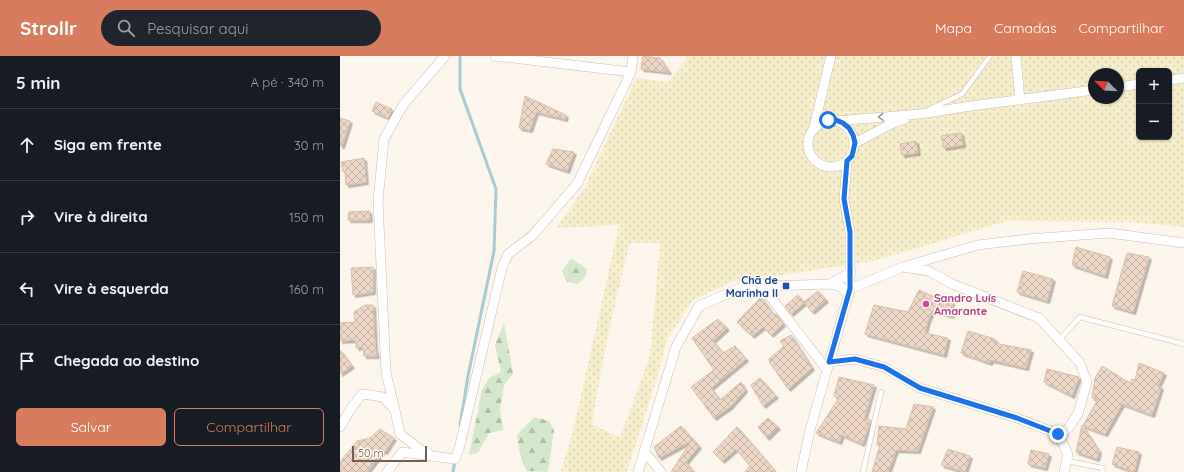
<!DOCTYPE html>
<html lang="pt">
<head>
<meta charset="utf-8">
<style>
	:root { --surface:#171b24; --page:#20242c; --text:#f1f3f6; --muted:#9ea1a6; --line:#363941; --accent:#d77d5e }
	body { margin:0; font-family:Quicksand,sans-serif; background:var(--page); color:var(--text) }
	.controls { position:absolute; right:12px; top:12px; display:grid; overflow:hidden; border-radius:6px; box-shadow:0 1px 3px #0004 }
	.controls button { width:36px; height:36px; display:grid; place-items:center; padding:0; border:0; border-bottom:1px solid var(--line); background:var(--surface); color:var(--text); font:20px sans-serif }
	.compass { position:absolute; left:748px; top:12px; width:36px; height:36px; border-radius:50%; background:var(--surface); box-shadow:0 1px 3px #0004; rotate:294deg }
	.scale { position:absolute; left:12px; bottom:10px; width:75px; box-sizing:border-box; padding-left:4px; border:2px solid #745e51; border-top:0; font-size:11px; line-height:14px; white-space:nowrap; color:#745e51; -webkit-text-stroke:3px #fdf9f2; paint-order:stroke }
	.stop { position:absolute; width:12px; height:12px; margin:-9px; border:3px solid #1a73e8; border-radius:50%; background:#fff }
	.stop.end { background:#1a73e8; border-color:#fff; box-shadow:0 1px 4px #0008 }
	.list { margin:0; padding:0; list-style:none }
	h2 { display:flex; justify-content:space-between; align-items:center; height:52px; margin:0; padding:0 16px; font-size:17px }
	h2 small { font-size:13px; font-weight:400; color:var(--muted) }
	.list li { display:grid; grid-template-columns:26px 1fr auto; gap:12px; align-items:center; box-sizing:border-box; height:72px; padding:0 16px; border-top:1px solid var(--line) }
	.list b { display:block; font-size:15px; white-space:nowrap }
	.list em { font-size:13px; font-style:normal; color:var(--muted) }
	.actions { display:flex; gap:8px; padding:12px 16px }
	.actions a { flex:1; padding:9px 0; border:1px solid var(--accent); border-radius:6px; text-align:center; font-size:14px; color:var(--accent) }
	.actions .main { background:var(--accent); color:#fff }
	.icon { flex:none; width:22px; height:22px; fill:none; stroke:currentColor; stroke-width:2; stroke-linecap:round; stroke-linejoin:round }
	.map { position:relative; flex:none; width:844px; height:416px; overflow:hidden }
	header { display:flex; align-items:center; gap:24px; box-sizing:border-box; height:56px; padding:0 20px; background:var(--accent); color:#fff }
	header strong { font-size:19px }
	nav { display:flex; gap:22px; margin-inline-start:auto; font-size:14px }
	.search { width:280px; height:36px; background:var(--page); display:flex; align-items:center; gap:10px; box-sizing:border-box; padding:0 14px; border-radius:22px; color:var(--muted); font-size:15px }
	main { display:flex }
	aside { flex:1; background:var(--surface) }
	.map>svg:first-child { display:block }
	.forest { fill:url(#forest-firs) }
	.sand { fill:url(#sand-dots); fill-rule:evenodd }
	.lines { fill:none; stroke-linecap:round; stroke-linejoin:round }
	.stream { stroke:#a9ccd4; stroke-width:3 }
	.building { fill:url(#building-cross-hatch); stroke:#debea8; filter:url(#shadow) }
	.service-casing { stroke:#ccbeb2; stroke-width:5.5 }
	.minor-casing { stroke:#ccbeb2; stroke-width:10 }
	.service { stroke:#fff; stroke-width:4.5 }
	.minor { stroke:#fff; stroke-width:9 }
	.oneway { stroke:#a5968e }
	.route { stroke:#1a73e8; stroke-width:5 }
	.transit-dot { fill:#1a4fb4; stroke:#fdf9f2; stroke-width:1.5 }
	.hotel-dot { fill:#d1479c; stroke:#fdf9f2; stroke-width:1.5 }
	.labels { text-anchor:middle; stroke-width:3; stroke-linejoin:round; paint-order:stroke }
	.transit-label { font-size:11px; font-weight:bold; fill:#164399; stroke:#fdf9f2; text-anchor:end }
	.hotel-label { font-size:11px; font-weight:bold; fill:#b23c85; stroke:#fdf9f2; text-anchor:start }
</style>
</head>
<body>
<header>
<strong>Strollr</strong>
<div class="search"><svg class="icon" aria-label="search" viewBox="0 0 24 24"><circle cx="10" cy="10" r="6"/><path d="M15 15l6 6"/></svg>Pesquisar aqui</div>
<nav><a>Mapa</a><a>Camadas</a><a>Compartilhar</a></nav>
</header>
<main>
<aside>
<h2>5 min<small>A pé · 340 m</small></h2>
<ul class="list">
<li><svg class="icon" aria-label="ahead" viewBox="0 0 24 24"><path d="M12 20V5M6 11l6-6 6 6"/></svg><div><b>Siga em frente</b></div><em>30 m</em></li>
<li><svg class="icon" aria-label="right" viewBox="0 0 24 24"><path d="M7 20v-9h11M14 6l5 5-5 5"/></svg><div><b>Vire à direita</b></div><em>150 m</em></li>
<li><svg class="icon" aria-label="left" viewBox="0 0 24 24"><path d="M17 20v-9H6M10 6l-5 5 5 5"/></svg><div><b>Vire à esquerda</b></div><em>160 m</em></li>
<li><svg class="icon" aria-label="arrive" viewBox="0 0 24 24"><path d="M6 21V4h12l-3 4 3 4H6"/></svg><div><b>Chegada ao destino</b></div></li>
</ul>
<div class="actions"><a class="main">Salvar</a><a>Compartilhar</a></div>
</aside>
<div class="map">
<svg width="844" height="416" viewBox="0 0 844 416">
	<defs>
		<pattern id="forest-firs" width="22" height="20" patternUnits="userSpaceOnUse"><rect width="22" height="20" fill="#d6e8cb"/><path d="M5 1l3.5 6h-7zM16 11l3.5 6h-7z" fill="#b2bfa7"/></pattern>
		<pattern id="sand-dots" width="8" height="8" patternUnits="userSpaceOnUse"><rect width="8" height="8" fill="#f6eeca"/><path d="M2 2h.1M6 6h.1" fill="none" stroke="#d6ceaf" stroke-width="1.8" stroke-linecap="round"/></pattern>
		<pattern id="building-cross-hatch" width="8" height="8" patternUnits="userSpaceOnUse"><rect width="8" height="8" fill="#edd7c6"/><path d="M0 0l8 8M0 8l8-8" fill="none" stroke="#c5b2a3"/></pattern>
		<filter id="shadow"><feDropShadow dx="2.5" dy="2.5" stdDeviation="0" flood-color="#0004"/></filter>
	</defs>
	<rect width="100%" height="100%" fill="#fbf5ec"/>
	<path class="forest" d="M231,202L247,213L246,220L238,228L227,226L222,215Z
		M164,267L173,318L164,329L160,353L163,374L149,377L138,397L129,399L142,334L149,322L161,316L155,289Z
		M194,361L209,365L214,374L208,416L186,415L179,394L177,379Z"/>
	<path class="sand" d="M348,0H844V171L791,166L667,165L534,205L441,219L401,222L353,244L327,284L317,321L287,416H221L234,371L279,169L216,172L244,133L296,22L329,26ZM799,15H829V81H799ZM754,18H778V42H754ZM290,187H320L310,299L280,382L252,368C262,307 274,247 290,187Z"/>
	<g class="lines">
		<path class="stream" d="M120,0V33L156,133L154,195L128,320L120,369
			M113,416L115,404"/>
	</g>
	<path class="building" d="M303,0L320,2L329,16L301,13Z
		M185,40L226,59L225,63L196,56L190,74L179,72Z
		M36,46L52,53L48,62L32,55Z
		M0,62L10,65L2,90H0Z
		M621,77L623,89L604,92L601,80Z
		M576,85L578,97L562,99L560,88Z
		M213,93L234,96L227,115L206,108Z
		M24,102L26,126L6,129L5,115L3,116L1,106Z
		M29,155L30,164H8L9,156Z
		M736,191L770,201L765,220L732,209Z
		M787,197L809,201L793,256L772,250Z
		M33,211V236L13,239L11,212Z
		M683,215L713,223L707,245L677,236Z
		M579,234L599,243L612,246V260L593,255L588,264L585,277L608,282L604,299L525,278L534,249L568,256Z
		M478,235L486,244L472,256L464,246Z
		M458,239L464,247L451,258L445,250Z
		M421,241L434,259L436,258L443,268L431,279L423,271L412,280L397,266Z
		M25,249H33L35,292L37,300H24L23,291L16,292V284L0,285V267L15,266L14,256Z
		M378,263L387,272L373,285L383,297L395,290L406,303L371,332L380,344L401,326L405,334L390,351L374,362L351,331L374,314L352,282Z
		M628,275L655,283L654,287L691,294L686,312L651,304L650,307L621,297Z
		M451,279L472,312L448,333L430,307L429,303L444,290L440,285Z
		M0,294L12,310L0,318Z
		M799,307L824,317L818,330L821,331L812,359L782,348L765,378L743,370L758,343L752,342L755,322L762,310L790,327L792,323L795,324Z
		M707,313L739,321L732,340L704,326Z
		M499,321L534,329L524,363L531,364L522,388L502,379L499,386L476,377L499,342L494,340Z
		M420,322L436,340L423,350L411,329Z
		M574,348L593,351L578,395L556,394L548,416H532L540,389H537L539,370L566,373Z
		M428,362L438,371L427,382L418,371Z
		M742,369L759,395L757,403L736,396Z
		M341,370L359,390L346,406L354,416H331L352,384L319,402L314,391Z
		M397,371L406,381L436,416H405L410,410L396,393L382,405L373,396Z
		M40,373L54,382L45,396L43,395L27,416H0V406L17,385L30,382Z
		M777,391L799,396L794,416L772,408Z
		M608,393L630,400L625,416L601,409Z
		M691,394L709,398L705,412L688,408Z"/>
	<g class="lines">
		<g class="service-casing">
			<path id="service" d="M590,53L622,38L650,0
				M719,284L740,261L844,288
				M727,405L763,412L762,416
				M523,416L541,336"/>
		</g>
		<g class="minor-casing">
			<path id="minor" d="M155,0L291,16
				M676,0L680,44
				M829,24L844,22
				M778,31L799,28
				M468 88a23 23 0 1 1 46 0a23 23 0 1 1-46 0Z
				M496,65L580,58L631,50L754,34
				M474,71L491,0
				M515,87L551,68L565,63
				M566,210L638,189L688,183L769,177L844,187
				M490,228L511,216
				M422,230L487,314
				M510,233L563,211L589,215L612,228L699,262L740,307L747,326L738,358L727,374L718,378
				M489,306L515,303L544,311L580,332L677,362L718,378L728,398L724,416
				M55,354L46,317L38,145L44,83L63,49L105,0
				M0,371L12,351L22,338L43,341L55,354L60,378L81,394L88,397
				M304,395L321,416
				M47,416L62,396L115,403L119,393L162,212L168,198L192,180L237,128L291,16L293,0
				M298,416L336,291L359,250L403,231L490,228L500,230L509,239
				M461,416L470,374L510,233V176L504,143L507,105"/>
		</g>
		<use href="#service" class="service"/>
		<use href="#minor" class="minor"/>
	</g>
	<defs><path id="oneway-chevron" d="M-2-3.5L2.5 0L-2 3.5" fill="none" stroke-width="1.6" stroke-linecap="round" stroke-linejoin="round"/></defs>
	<use class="oneway" href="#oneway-chevron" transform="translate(541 61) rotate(176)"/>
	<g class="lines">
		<path class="route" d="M488,64H496L503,67L509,72L513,79L515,87L512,100L507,105L504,143L510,176V233L489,306L515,303L544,311L580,332L677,362L718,378"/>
	</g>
	<rect class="transit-dot" x="442" y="226" width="8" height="8" rx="2"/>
	<circle class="hotel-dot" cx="586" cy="248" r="4"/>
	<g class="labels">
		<g class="transit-label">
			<text x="438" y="228">Chã de<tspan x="438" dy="13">Marinha II</tspan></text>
		</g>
		<g class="hotel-label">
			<text x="594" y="246">Sandro Luís<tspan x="594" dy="13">Amarante</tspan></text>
		</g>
	</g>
</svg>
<div class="controls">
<button>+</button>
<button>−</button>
</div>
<svg class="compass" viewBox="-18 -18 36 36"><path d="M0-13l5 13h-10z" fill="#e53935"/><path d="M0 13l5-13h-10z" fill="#9ea1a6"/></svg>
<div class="scale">50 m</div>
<div class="stop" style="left:488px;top:64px"></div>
<div class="stop end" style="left:718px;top:378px"></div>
</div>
</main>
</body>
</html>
